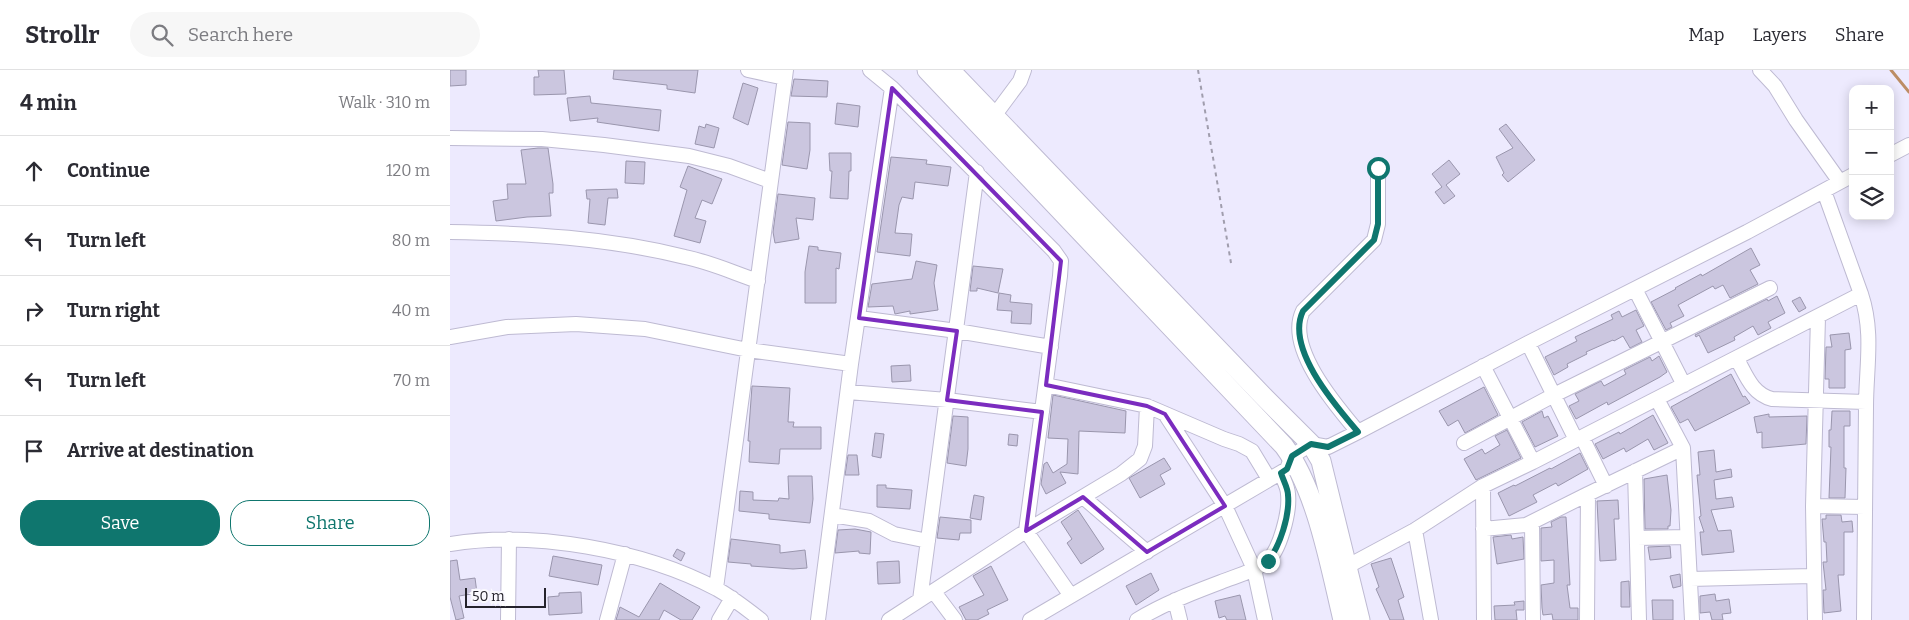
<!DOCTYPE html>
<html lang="en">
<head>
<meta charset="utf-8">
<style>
	:root { --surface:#fff; --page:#f7f7f7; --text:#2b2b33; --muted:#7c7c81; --line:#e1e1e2; --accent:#0f766e }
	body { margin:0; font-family:Bitter,serif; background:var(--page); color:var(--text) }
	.controls { position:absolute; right:15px; top:15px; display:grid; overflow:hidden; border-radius:10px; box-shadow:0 2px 12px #0003 }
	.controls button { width:45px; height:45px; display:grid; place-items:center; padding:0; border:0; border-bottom:1px solid var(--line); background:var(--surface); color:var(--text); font:25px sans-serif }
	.scale { position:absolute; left:15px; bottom:12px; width:81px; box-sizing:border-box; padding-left:5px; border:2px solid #25232c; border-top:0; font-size:14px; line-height:18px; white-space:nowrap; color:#25232c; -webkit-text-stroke:4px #faf9fe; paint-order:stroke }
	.stop { position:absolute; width:15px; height:15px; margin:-11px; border:4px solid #0f766e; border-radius:50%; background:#fff }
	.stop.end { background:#0f766e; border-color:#fff; box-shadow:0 1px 5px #0008 }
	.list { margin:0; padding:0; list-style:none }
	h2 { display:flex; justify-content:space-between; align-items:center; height:65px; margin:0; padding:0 20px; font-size:21px }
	h2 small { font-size:16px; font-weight:400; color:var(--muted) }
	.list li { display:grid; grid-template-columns:32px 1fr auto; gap:15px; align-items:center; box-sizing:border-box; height:70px; padding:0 20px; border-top:1px solid var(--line) }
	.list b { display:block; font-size:19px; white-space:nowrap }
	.list em { font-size:16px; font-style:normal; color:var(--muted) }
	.actions { display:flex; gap:10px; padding:15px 20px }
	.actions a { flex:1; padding:11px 0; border:1px solid var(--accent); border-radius:20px; text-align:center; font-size:18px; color:var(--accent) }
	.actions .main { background:var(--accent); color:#fff }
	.icon { flex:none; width:28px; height:28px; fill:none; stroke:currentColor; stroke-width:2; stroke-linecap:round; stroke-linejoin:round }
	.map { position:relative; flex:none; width:1459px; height:550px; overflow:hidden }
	header { display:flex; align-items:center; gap:30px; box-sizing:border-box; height:70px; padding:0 25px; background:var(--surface); border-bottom:1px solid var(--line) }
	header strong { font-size:24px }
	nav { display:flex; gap:28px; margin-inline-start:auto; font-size:18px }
	.search { width:350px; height:45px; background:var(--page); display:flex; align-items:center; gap:12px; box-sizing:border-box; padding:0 18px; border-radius:28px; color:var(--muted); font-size:19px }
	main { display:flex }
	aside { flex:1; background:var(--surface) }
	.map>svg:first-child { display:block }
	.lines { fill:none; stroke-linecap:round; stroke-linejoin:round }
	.stream { stroke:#bc8d65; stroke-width:3 }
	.building { fill:#cbc6df; stroke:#9a96ad }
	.street-casing { stroke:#bebad2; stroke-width:16 }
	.secondary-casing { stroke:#bebad2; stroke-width:21 }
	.path { stroke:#a09dad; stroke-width:2; stroke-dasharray:4 4; stroke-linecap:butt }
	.street { stroke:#fff; stroke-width:14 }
	.secondary { stroke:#fff; stroke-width:19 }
	.route { stroke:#0f766e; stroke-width:6 }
	.marked { fill:none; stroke:#7b2cbf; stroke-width:4; stroke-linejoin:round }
</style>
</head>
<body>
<header>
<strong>Strollr</strong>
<div class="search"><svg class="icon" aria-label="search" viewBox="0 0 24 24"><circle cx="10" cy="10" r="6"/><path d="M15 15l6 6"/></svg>Search here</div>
<nav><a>Map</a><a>Layers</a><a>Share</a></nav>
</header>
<main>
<aside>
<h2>4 min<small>Walk · 310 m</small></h2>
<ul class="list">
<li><svg class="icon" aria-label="ahead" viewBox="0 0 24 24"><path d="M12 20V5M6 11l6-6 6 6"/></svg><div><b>Continue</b></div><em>120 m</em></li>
<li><svg class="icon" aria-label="left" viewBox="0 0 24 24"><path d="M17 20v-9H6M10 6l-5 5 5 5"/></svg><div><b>Turn left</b></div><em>80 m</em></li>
<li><svg class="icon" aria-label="right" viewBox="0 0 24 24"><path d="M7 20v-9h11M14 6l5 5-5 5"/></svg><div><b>Turn right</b></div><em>40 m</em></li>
<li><svg class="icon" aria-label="left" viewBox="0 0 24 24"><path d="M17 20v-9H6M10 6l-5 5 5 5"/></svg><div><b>Turn left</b></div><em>70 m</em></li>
<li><svg class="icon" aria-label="arrive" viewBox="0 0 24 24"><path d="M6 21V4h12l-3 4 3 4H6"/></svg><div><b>Arrive at destination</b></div></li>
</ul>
<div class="actions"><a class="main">Save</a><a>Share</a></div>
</aside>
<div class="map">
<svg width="1459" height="550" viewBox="0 0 1459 550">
	<rect width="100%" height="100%" fill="#edeafe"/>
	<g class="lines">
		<path class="stream" d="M1441,0L1459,22"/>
	</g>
	<path class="building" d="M0,0H16V15L0,16Z
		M88,0H114L116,24L84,25V7H89Z
		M164,0H248L245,23L217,19V15L163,9Z
		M344,9L378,11L377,27L341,26Z
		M293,13L308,18L298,55L283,48Z
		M140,26L141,33L211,40L209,61L147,52L148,48L120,51L117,28Z
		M387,33L410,36L408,57L385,54Z
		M338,52L360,53V80L357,99L332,95Z
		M256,54L269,58L264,78L245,74L249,56L255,58Z
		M1056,54L1085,90L1058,112L1052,105L1054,103L1046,87L1063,78L1049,59Z
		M88,78H98L103,114V123H99L101,146L77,147L46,151L43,131L58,129L57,114H76L71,80Z
		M379,83H401V101H399L398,129L380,128L382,101H380Z
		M441,87L477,90L476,94L501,97L498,116L465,112L463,129L452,127L449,135L445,163L462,164L460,186L427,182Z
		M999,90L1010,104L996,115L1005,126L994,134L985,122L992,117L982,104Z
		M176,91L195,92L194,114L175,113Z
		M238,96L272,109L262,134L252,130L245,148L256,151L250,173L224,166L237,120L230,117Z
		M167,119L168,128H158L155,155L138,153L140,129H137L136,120Z
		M328,124L365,128L363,150L346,148L349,169L325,173L323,162Z
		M359,176L368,177V180L391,183L389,199L386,198V233H355V202Z
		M1301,178L1310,195L1300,200L1308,214L1280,228L1273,215L1265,219L1263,216L1228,235L1234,246L1220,253L1222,257L1216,260L1201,232L1226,219L1225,218L1251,204L1252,206Z
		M466,191L487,195L484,213L488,240L460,244V241L445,244L443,236L418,237L422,214L462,209Z
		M523,196L553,199L548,223L527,218V221H520Z
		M549,223L561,225L560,232L582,234L581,254L561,253L562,241L547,240Z
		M1327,226L1335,243L1318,252L1321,258L1308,265L1303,256L1284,267L1285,270L1258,283L1249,265L1246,267L1245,265L1317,229L1318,231Z
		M1350,227L1356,238L1349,242L1342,231Z
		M1186,240L1194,256L1186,260L1192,272L1180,278L1173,266L1164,271L1163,270L1136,282L1137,284L1117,294L1118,297L1104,305L1095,287L1127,271L1125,267L1163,249L1161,245L1169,241L1172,247Z
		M1399,263L1401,279L1395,280V318H1379V309H1375L1376,277H1382L1380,265Z
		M1209,286L1217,302L1210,307L1158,335L1157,332L1126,349L1119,336L1129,331L1125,324L1151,311L1154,316L1176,304L1174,300L1200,287L1202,291Z
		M460,295L461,311L442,312L441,296Z
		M1281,304L1293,327L1295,326L1300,333L1245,361L1238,349L1230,353L1221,337Z
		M302,316L340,318L338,352H344L343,357H371V379H330L329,394L299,392L300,371H298Z
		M1034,317L1048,345L1015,363L1008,350L998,356L989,341Z
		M603,325L676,341L675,363L629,361L628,404L610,402L616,413L596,424L591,414L594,394L597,392L603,403L617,394L618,369L598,368Z
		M1092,341L1094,348L1098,346L1108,366L1085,377L1072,352Z
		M1382,341H1400V356H1394V398H1396L1395,428H1379L1381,377H1379V360H1381Z
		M1319,344V347L1357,346L1356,374L1312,378V362L1307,363L1304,347Z
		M1203,345L1218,373L1204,380L1198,369L1176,382L1174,378L1153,389L1145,374L1169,362L1170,364Z
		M503,346L518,347V379L516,396L497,393Z
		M1057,360L1071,388L1026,410L1014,389L1032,379L1035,384L1050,375L1045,366Z
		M425,363L434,364L431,388L422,386Z
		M559,364L568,365L567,376L558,375Z
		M1264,380L1266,402L1281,399L1282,407L1264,410L1266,429L1282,427L1284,437L1261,440L1268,461L1281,460L1284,482L1252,485L1250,462H1254L1249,447L1251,446L1247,405H1250L1248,382Z
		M1130,383L1138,399L1108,416L1106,413L1083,425L1087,432L1059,446L1048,423L1064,415L1065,416L1100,398L1101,399Z
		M398,385H407L409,405H395Z
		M714,388L721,399L710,405L715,414L690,428L679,408Z
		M1217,405L1221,440L1220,456H1218V459H1195L1194,409Z
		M338,406H362L363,429L360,453L319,449V444L289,441L290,421L303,422V430L328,431L329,428L339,429Z
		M427,415H436V418L462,420L460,439L427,437Z
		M524,425L534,427L531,450L520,448Z
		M1168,430L1169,449H1164L1166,490L1150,491L1147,431Z
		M628,440L654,479L631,494L617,473L622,469L611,452Z
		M1376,445H1391L1392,452L1402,451L1403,462H1394V505H1388L1391,541L1374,543L1373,520H1376L1373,492H1377L1376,472H1374L1372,449H1376Z
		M490,447L521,450V463H510L509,470L487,468Z
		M1111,447H1116L1120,515H1117L1120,538H1128V550H1103L1102,544L1093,545L1092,538L1091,515L1104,513V490L1091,491V458L1102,457L1101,452Z
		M405,459L421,462L420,484L409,483V481L385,483L388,460Z
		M1061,465L1062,469L1073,467L1074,489L1047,494L1043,467Z
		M281,469L330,475V483L355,480L357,498L343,499L301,496V494L278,492Z
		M1220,476L1221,488L1200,490L1198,477Z
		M227,479L235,483L231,491L223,486Z
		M103,486L152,495L148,515L99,506Z
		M941,488L954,527L948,530L954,550H940L926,519L929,517L921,494Z
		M7,490L10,510L25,508L27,523L9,526L14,548L6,550L0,527V491Z
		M449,491L450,513L428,514L427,492Z
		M541,496L558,530L537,540L539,544L527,550H516L509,537L534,525L523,506Z
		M701,503L709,520L686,535L676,516Z
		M1230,504L1231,516L1223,518L1220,506Z
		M1179,511L1180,537H1171V512Z
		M210,513L250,537L242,550H231L214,540L209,550H166L170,537L189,547Z
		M131,522L132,543L99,545L98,527L109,526V523Z
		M1265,524L1266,531L1279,529L1281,543L1272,544L1273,550H1262L1260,542L1250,543V526Z
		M790,525L796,550H777L775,546L769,548L765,531Z
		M1202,530H1223V550H1203Z
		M1074,531V540H1066L1067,550H1045L1044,536L1065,535L1064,532Z"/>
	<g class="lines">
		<g class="street-casing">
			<path id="street" d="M298,0L335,8
				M420,0L442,18L604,181L611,191L610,206L576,461L621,526
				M1310,0L1325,16L1346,50L1390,112
				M544,46L570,11L574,0
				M0,68L92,69L154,75L239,86L279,96L320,111
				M1440,85L1459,75
				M1374,121L1411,224
				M0,162C78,163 159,168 235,187C260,192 284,203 308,211
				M1185,219L1234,315
				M409,248L507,261L601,277
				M0,267L57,257L126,254L195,259L298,280L401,294
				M1078,273L1126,370
				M1287,289C1296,305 1302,324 1322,329L1416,332
				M1033,296L1083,392
				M596,315L697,336L774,369L789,374L802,381L819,409
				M398,322L497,330L592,342
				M1207,329L1233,378L1242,550
				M715,344L775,436L804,499L815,550
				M908,362C886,336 835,277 853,241L924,170L928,154V98
				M1132,367L1156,416
				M1014,373L1104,325L1320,218
				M1185,401L1189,550
				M1033,416L1034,550
				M633,427L697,482
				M1363,436L1415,437
				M382,445L419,451L444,464L478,471
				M1082,453L1083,550
				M1033,459L1076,455L1138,424
				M965,460L981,550
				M1187,468L1237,467
				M0,474C83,460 193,480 267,519C283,528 297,539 311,550
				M898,496L965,460L1033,416L1083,392L1411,224C1424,263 1416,298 1416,337C1415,408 1414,479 1414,550
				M1240,509L1364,506
				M266,518L336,0
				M484,522L505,550
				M470,530L527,102
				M725,530L730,550
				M58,550L59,469
				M157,550L175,484
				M269,550L282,528
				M368,550L401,294L442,18
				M439,550L576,461L671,404L690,389L695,376L697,336
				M580,550L837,399L842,386L861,374L878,377L908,362L1078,273L1297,162L1403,105
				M687,550C713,534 742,523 771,512C786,506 803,502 816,492C830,482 840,441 838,424C838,417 833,409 831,403
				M1137,550L1138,424L1233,378
				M1365,550L1363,436L1368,247"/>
		</g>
		<g class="secondary-casing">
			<path id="secondary" d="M477,0L834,376C867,421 880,496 893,550
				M500,0L815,328L861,374L871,391L910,550"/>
		</g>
		<path class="path" d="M748,0L781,193"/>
		<use href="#street" class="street"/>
		<use href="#secondary" class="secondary"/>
	</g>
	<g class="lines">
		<path class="route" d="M818,491C830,476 840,445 838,425C838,418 833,410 831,403L837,399L842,386L861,374L878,377L908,362C885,335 835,278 853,241L924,170L928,154V98"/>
	</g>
	<path class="marked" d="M442,18L611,191L596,315L697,336L715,344L775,436L697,482L633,427L576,461L592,342L497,330L507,261L409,248Z"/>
</svg>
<div class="controls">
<button>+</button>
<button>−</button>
<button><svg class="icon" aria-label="layers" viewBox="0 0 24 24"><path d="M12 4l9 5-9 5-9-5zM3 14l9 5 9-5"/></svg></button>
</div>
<div class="scale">50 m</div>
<div class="stop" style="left:928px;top:98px"></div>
<div class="stop end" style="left:818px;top:491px"></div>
</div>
</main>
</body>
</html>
